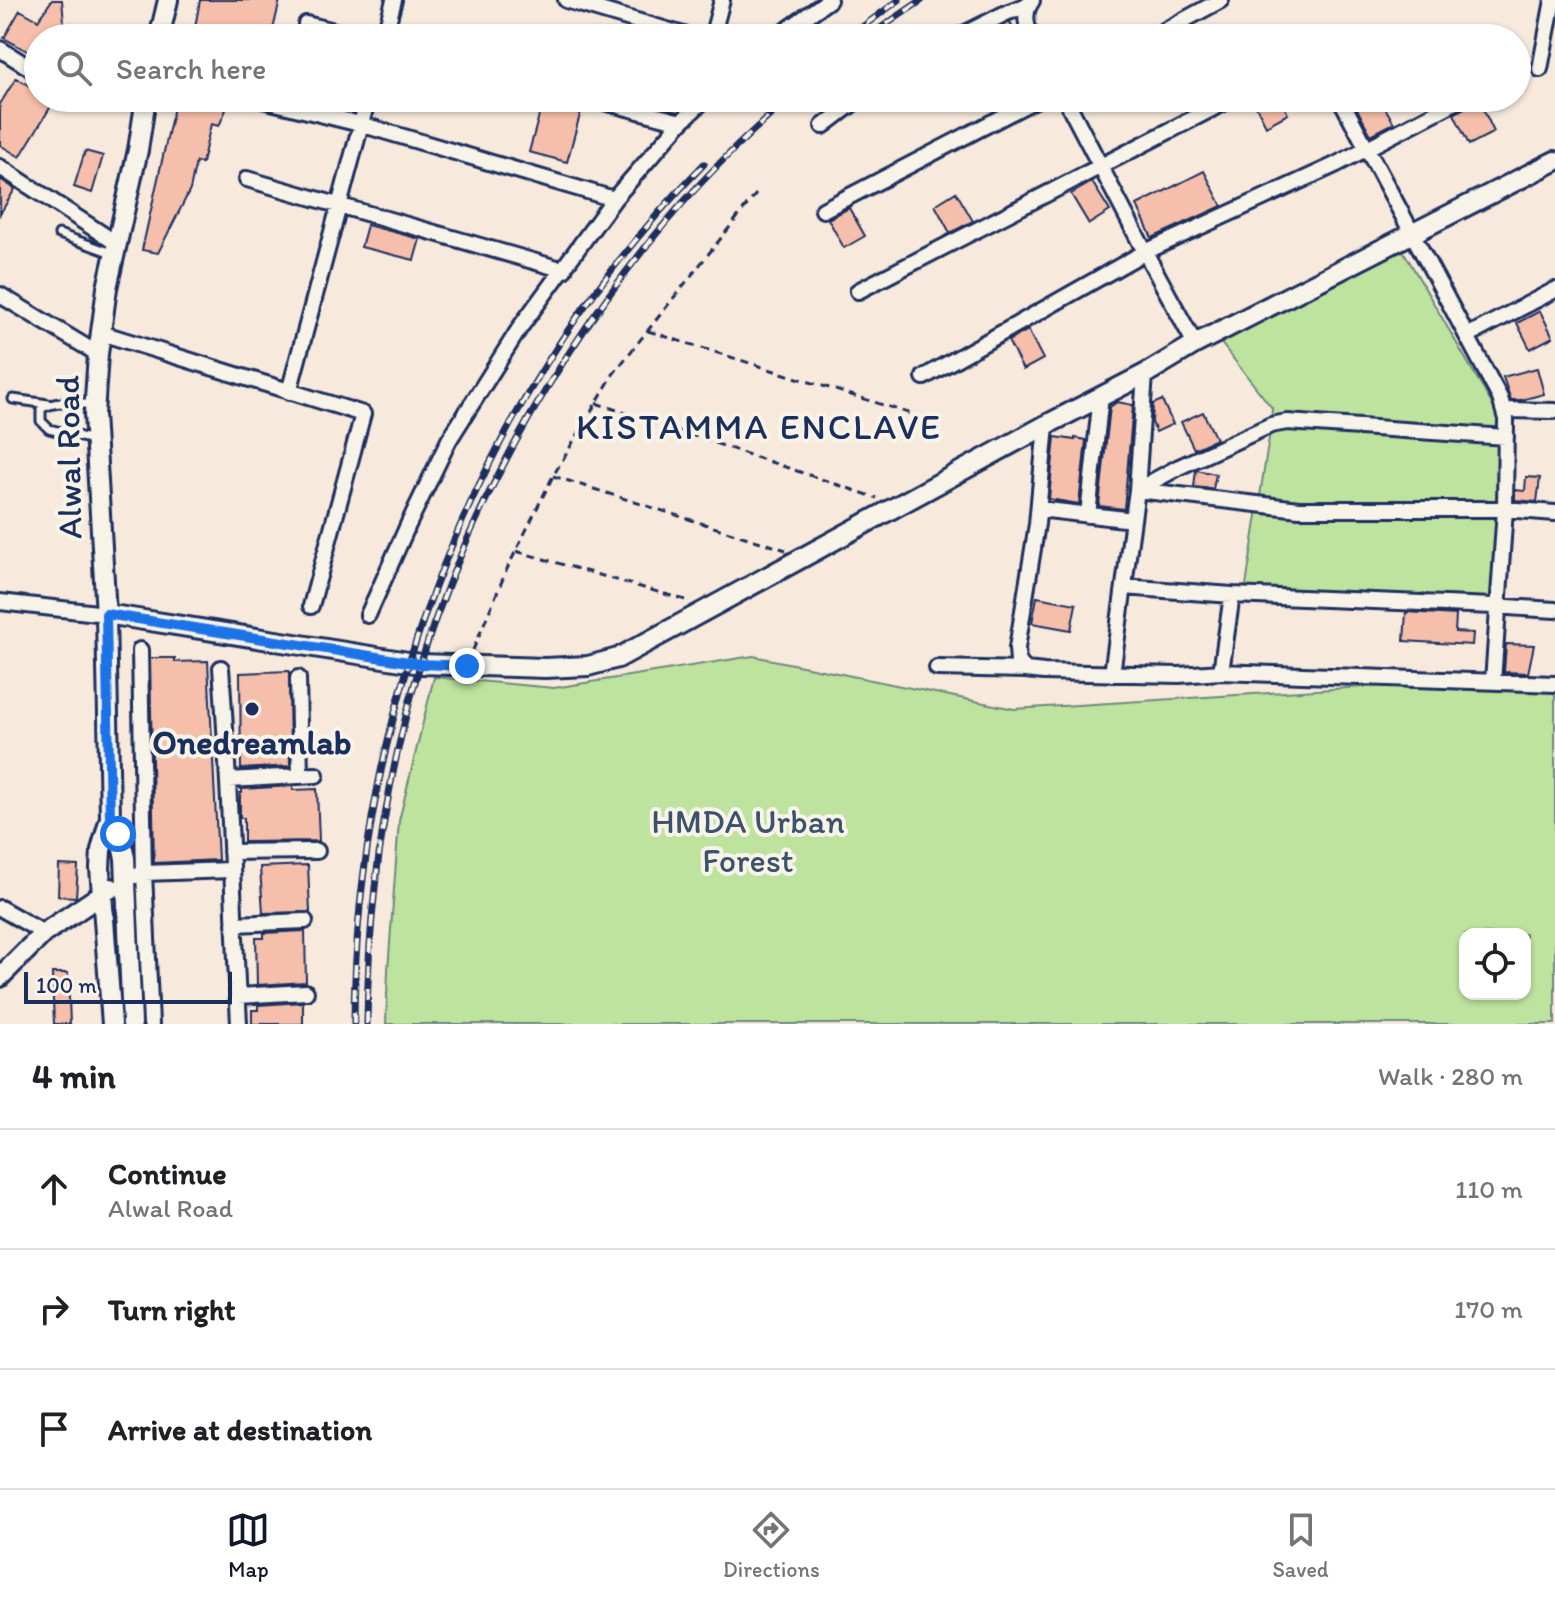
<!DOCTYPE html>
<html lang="en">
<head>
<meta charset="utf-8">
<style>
	:root { --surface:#fff; --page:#f2f2f2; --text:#202124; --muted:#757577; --line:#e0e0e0; --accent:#111827 }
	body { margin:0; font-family:Itim,sans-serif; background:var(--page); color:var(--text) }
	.controls { position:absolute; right:24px; bottom:24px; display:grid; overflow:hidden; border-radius:16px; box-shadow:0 2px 6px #0004 }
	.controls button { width:72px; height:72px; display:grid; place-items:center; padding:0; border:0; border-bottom:2px solid var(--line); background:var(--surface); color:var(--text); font:40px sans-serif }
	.scale { position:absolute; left:24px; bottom:20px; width:208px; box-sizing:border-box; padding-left:8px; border:4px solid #1b2f5e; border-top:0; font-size:22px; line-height:28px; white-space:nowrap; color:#1b2f5e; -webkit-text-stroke:6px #f7f3e8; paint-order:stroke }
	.stop { position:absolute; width:24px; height:24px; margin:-18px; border:6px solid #1a73e8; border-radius:50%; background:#fff }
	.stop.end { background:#1a73e8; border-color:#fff; box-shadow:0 2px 8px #0008 }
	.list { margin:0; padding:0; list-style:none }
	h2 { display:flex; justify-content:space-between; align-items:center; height:104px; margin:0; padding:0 32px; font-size:34px }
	h2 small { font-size:26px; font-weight:400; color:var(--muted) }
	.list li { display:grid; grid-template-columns:52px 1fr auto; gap:24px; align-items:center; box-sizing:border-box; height:120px; padding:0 32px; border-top:2px solid var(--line) }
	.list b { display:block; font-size:30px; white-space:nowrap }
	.list p { margin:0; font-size:26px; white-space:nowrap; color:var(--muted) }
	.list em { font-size:26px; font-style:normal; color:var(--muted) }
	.icon { flex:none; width:44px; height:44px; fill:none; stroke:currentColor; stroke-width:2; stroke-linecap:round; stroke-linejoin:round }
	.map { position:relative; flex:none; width:1555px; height:1024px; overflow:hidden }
	.search { position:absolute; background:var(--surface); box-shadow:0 2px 6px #0004; left:24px; right:24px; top:24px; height:88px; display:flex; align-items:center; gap:20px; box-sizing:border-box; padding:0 28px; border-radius:44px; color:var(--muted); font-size:30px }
	.sheet { height:464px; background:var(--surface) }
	nav { display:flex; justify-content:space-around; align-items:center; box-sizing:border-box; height:112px; border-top:2px solid var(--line); background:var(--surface); font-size:22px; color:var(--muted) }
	nav a { display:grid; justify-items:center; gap:4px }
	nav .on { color:var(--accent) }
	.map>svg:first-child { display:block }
	.green { fill:#bee39e; stroke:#6c897e; stroke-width:2; fill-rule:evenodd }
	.building { fill:#f6bfab; stroke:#1b2f5e; stroke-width:2 }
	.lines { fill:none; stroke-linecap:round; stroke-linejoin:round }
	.lane-casing { stroke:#1b2f5e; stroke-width:13 }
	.street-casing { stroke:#1b2f5e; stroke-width:20 }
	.secondary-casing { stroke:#1b2f5e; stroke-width:24 }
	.path { stroke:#1b2f5e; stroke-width:3; stroke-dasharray:8 6; stroke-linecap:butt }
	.lane { stroke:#f7f3e8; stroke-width:7 }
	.street { stroke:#f7f3e8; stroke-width:14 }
	.secondary { stroke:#f7f3e8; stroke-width:18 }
	.rail-casing { stroke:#1b2f5e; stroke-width:7 }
	.rail { stroke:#f7f3e8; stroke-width:4; stroke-dasharray:12; stroke-linecap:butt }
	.route { stroke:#1a73e8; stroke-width:10 }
	.poi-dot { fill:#1b2f5e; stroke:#f7f3e8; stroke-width:3 }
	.labels { text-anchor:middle; stroke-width:8; stroke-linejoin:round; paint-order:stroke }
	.street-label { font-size:34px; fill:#1b2f5e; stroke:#f7f3e8 }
	.poi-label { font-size:34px; font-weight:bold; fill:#1b2f5e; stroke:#f7f3e8 }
	.park-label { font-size:34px; fill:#3c536b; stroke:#f7f3e8 }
	.neighbourhood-label { font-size:36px; letter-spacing:2px; fill:#1b2f5e; stroke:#f7f3e8 }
</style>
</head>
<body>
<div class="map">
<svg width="1555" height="1024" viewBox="0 0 1555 1024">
	<rect width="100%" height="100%" fill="#f7e9dc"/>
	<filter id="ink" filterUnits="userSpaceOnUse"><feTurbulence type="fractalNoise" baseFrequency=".0125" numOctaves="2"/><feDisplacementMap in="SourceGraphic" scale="16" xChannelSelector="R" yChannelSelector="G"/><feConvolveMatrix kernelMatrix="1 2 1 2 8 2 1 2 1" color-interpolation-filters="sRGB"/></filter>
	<g filter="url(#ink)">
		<path class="green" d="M1401,247L1504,425L1493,605L1245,592L1271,425L1272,408L1221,343Z
			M753,656L1014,709L1555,675V1024H386L388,970L399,821L434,677L554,688ZM1465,934H1525V994H1465Z"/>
		<path class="building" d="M52,0H62L65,33L63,38H38V57L4,38L20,10L38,20Z
			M200,0H280L271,38H193Z
			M1010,22L1018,38H978Z
			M16,78L38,91V98H56L20,157L0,145V104Z
			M176,98H231L219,126L211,124L202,163L196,162L190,190L158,253L142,250Z
			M1261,98H1280L1288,114L1266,126L1254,102Z
			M1377,98H1379L1394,123L1371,135L1357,109Z
			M1473,98H1478L1494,132L1469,145L1454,114L1468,106Z
			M543,101L581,111L567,162L529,152Z
			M85,151L103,156L92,193L74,187Z
			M1204,171L1222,206L1152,238L1137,205Z
			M0,179L15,189L0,214Z
			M1092,182L1110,211L1089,224L1071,194Z
			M956,192L973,221L950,233L935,205Z
			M849,208L865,236L844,248L828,219Z
			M367,225L420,239L414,260L361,247Z
			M1540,311L1553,337L1530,349L1517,323Z
			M1028,330L1043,359L1023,370L1008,341Z
			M1537,368L1544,394L1521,400H1511L1503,377Z
			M1162,400L1173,424L1156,432L1152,422L1153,404Z
			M1117,402L1133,405L1124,509L1099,506L1110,407Z
			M1203,412L1216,439L1194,449L1181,422Z
			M1055,437L1075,440V438L1086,440L1079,504L1049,499Z
			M1196,470L1216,474L1213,489L1194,487Z
			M1526,477L1540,478L1537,502L1515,500V490L1525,491Z
			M1037,597L1076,604L1071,630L1032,623Z
			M1406,612L1456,615L1455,632L1473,633L1472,645L1404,641Z
			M1506,644L1534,645L1528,673L1504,672Z
			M150,658H175V662L208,661L218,860L154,863Z
			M289,671L290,766L241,769L240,673Z
			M293,786V790L317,789L319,841L244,842V818H240V793H242V789Z
			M59,865L78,866L76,897L58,896Z
			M308,865L310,912L263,913L260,867Z
			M305,931L306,982L257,985L256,938H264V933Z
			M52,973H68L70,1024H54Z
			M303,1002V1024H252V1010H258V1005Z"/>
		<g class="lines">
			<g class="lane-casing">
				<path id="lane" d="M59,234L112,253
					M13,399L48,404
					M93,440L49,429L41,421V409C56,399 77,404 94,405"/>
			</g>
			<g class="street-casing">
				<path id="street" d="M566,0L694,38
					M1032,1C1023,12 1026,27 1032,38
					M306,24L362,38
					M384,38L394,0
					M712,38L722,0
					M776,38L829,0
					M956,38L1006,13L1028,5
					M1151,38L1221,0
					M0,49L38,73
					M1540,69L1553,0
					M255,98L360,124L614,199
					M589,98L681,122
					M1065,98L1145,252L1195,344
					M1340,98L1500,398L1506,419L1505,509L1493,682
					M823,126L860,98
					M0,167L116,243
					M247,179L564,270
					M823,210L1039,98
					M858,291L1233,98
					M0,295L98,354
					M101,333L363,414L311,606
					M1467,336L1555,290
					M924,377L1145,252L1335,165L1463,98
					M289,392L368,98
					M1505,410L1555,411
					M1046,425L1037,524L1017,648L1018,662L1026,670L1044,672L1179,675L1221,672L1555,684
					M1137,490L1299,509H1505L1555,513
					M1137,490L1179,467L1271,425L1287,422L1506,437
					M1039,509L1133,520
					M1088,515L1101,396
					M1124,587L1232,595L1493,606L1555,610
					M0,602L106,614
					M368,615L408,525L449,440L521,326L614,199L681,122L706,98
					M140,650L144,873L151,1024
					M221,668C230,786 233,905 239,1024
					M937,668L1026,670
					M1221,672L1232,595
					M1112,674L1137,490L1145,374
					M298,678L300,776
					M229,780L316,775
					M231,852L317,851
					M135,876L144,873L231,870
					M0,908L44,933
					M234,924L305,921
					M238,996L306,992"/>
			</g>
			<g class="secondary-casing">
				<path id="secondary" d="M159,38L168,0
					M106,614L421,664L545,668L588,666L618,658L1046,425L1145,374L1195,344L1555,161
					M110,818L122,845L125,858L132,1024
					M0,977L44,933L111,888
					M112,1024L100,868L101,850L110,818L106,614L94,414L98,354L107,288L138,150L146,98"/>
			</g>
			<path class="path" d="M648,331L918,416
				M596,403L877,498
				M553,476L786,550
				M516,551L689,601
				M473,650L507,569L553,476L614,373L756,194"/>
			<use href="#lane" class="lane"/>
			<use href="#street" class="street"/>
			<use href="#secondary" class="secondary"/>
			<g class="rail-casing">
				<path id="rail" d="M847,38L899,0
					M866,38L922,0
					M354,1024C355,705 481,392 704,164
					M367,1024C368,903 385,782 420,665C485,457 623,239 790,98"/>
			</g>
			<use href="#rail" class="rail"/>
		</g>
	</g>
	<g class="lines" filter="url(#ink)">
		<path class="route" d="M118,834L110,818L106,614L421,664L467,666"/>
	</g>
	<circle class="poi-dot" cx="252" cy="709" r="8"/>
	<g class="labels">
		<g class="street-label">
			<text transform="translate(68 457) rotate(-91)" y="12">Alwal Road</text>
		</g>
		<g class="poi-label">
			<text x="252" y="754">Onedreamlab</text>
		</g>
		<g class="park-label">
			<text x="748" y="833">HMDA Urban<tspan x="748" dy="39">Forest</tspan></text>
		</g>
		<g class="neighbourhood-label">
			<text x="759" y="439">KISTAMMA ENCLAVE</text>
		</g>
	</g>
</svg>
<div class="controls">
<button><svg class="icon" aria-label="locate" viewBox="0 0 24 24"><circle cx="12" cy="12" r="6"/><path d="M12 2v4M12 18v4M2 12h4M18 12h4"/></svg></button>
</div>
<div class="scale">100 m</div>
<div class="stop" style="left:118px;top:834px"></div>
<div class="stop end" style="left:467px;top:666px"></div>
<div class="search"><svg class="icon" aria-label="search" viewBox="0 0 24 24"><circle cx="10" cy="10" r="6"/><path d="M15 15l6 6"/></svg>Search here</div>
</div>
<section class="sheet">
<h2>4 min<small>Walk · 280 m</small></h2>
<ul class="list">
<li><svg class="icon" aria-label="ahead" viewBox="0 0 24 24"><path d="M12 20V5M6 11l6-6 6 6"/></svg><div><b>Continue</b><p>Alwal Road</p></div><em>110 m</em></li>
<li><svg class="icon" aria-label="right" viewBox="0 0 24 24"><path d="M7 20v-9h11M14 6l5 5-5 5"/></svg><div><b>Turn right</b></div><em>170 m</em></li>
<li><svg class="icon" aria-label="arrive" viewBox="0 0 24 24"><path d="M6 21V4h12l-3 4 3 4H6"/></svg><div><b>Arrive at destination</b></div></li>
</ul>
</section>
<nav>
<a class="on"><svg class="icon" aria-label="map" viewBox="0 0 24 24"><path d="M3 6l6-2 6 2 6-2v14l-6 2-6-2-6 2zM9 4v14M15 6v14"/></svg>Map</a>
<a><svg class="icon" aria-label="directions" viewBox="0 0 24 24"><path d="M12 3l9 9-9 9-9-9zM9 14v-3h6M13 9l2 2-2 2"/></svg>Directions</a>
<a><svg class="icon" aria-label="saved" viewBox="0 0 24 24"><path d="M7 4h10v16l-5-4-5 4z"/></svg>Saved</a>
</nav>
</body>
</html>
